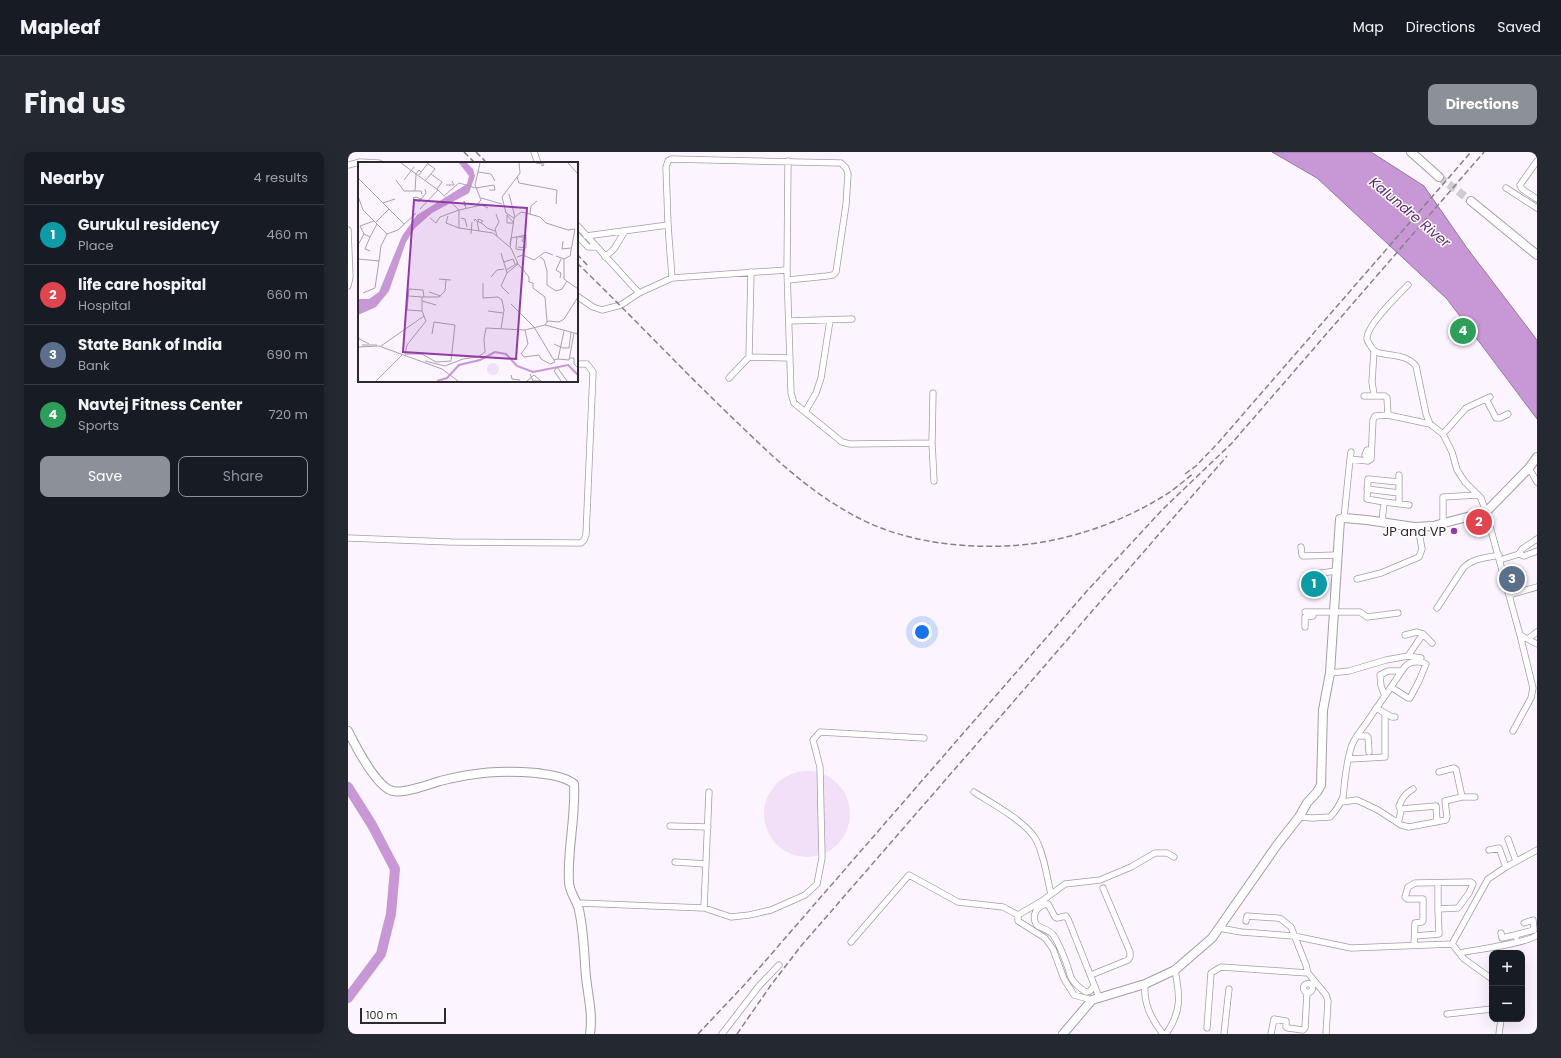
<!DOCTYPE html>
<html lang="en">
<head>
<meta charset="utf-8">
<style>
	:root { --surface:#171b24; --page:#242831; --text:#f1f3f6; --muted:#9ea1a6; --line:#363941; --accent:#8c9099 }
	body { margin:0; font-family:Poppins,sans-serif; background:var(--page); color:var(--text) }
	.controls { position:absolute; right:12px; bottom:12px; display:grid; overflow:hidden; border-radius:8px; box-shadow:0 4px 16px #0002 }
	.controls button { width:36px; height:36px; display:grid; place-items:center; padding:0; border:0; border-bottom:1px solid var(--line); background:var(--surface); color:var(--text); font:20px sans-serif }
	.scale { position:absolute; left:12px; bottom:10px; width:86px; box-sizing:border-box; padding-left:4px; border:2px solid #2c282d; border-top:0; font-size:11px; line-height:14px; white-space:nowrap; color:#2c282d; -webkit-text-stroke:3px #fff; paint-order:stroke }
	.you { position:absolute; left:574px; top:480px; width:14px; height:14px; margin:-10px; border:3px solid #fff; border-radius:50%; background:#1a73e8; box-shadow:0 0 0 6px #1a73e833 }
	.badge { display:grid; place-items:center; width:26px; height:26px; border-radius:50%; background:var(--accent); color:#fff; font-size:13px; font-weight:700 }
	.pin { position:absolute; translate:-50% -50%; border:2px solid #fff; box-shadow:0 1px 4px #0006 }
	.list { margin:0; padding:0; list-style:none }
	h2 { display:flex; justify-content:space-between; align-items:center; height:52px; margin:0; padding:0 16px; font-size:17px }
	h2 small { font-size:13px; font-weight:400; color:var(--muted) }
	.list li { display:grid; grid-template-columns:26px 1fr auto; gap:12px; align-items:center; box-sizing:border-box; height:60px; padding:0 16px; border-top:1px solid var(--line) }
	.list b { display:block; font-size:15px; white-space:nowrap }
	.list p { margin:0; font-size:13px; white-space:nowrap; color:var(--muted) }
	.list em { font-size:13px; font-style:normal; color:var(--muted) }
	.actions { display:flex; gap:8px; padding:12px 16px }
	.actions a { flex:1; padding:9px 0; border:1px solid var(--accent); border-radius:8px; text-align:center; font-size:14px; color:var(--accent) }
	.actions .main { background:var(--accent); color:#fff }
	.map { position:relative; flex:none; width:1189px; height:882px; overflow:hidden; border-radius:8px }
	header { display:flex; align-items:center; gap:24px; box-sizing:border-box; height:56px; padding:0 20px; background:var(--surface); border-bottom:1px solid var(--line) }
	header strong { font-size:19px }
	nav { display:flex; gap:22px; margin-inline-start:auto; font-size:14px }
	.intro { display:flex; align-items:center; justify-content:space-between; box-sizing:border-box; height:96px; padding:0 24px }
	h1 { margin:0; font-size:28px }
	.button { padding:10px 18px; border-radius:8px; background:var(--accent); color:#fff; font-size:14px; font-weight:700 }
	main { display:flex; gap:24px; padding:0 24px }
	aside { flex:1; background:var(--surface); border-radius:8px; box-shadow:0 4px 16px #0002 }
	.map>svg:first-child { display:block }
	.garden { fill:#f2dff8 }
	.water { fill:#c798d5; stroke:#9876a3 }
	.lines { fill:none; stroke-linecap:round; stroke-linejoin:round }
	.river { stroke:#c798d5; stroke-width:10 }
	.secondary-tunnel { stroke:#d2cbd5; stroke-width:8; stroke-dasharray:8 4; stroke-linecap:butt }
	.street-casing { stroke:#a69ca8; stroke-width:7 }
	.secondary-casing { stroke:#a69ca8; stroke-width:10 }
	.street { stroke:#fff; stroke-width:5.5 }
	.secondary { stroke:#fff; stroke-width:8 }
	.rail { stroke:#868088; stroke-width:1.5; stroke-dasharray:6 3; stroke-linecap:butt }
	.poi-dot { fill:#913ba9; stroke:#fff; stroke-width:1.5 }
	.labels { text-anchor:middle; stroke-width:3; stroke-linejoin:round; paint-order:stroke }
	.poi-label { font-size:13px; fill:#2c282d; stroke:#fff; text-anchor:end }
	.water-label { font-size:14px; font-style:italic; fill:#622972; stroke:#fff }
	.inset-river { fill:none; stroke:#c798d5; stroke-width:2 }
	.inset-road { fill:none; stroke:#a9a2ab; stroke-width:1 }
	.view { fill:#913ba9; fill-opacity:0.15; stroke:#913ba9; stroke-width:2 }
	.inset-edge { fill:none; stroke:#2c282d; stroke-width:2 }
</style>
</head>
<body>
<header>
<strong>Mapleaf</strong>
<nav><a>Map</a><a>Directions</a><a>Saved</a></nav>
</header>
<div class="intro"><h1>Find us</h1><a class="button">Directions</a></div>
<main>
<aside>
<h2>Nearby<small>4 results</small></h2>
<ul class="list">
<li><span class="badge" style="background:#0f9aa8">1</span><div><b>Gurukul residency</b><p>Place</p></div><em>460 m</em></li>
<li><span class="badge" style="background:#e0444e">2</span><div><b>life care hospital</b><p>Hospital</p></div><em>660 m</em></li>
<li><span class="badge" style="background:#5c6f8a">3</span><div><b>State Bank of India</b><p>Bank</p></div><em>690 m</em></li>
<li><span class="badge" style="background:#2e9e5b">4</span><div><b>Navtej Fitness Center</b><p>Sports</p></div><em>720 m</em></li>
</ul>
<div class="actions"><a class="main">Save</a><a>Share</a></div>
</aside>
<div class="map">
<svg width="1189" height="882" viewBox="0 0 1189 882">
	<rect width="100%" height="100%" fill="#fcf4ff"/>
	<path class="garden" d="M416 662a43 43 0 1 1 86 0a43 43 0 1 1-86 0Z"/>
	<path class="water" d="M924,0H1023L1076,34L1119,96L1189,188V267L1099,147L969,26Z"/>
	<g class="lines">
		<path class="river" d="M0,635L24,673L47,717L43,762L33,802L0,846"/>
		<path class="secondary-tunnel" d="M1091,25L1123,49"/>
		<g class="street-casing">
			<path id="street" d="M186,0L190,11
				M1189,9L1172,33L1174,37L1189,47
				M0,13L12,10L31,11
				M1158,36L1189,56
				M229,73L291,141
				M0,78L2,125L0,134
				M229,83L240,95H248
				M238,84L320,73
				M257,105L266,97L277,79
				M439,118L440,9
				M324,126L320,73L318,15L320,9L323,7L493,11L498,16L500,22L498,53L488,120L485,123L479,124L440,128
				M1060,133C1050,143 1018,174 1019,187C1019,189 1021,191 1022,193C1024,197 1026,199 1031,201C1044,204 1058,202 1068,214L1078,262L1082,272L1095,282L1104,300L1109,318L1117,330L1133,346L1138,360L1172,483L1185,536L1183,546L1165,579
				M229,144L245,155L254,158L273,153L291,141L324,126L439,118L443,241L446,251L494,290L502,292L584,291
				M441,169L504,167
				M401,205L442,206
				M381,226L401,205L403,120
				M585,241L584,291L586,329
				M1026,243L1024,230L1026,199
				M1016,244H1037L1039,246L1040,263
				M1138,247L1148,266H1152L1160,262
				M457,260L468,241L473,226L482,168
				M1095,282L1118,256L1142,245
				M1023,304L1017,303L1019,298H1023
				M1002,307L1003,300
				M1181,316L1189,330
				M1019,337L1051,341
				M1036,350L1019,347L1020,327L1051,330V323
				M1051,351V330
				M996,366L1002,307L1020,309L1023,307L1025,268L1027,264L1040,263L1082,272
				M1034,370L1036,350L1061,353
				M1095,372V345L1130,343
				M0,386L102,390L233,391L236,388L238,383L245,220L239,212H229
				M953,395L954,403L955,404L989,403
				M1171,402L1176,404L1189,399
				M1152,408L1171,402L1174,397L1189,387
				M966,422L988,419
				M1009,427L1033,421L1071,405L1074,397L1070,375
				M1161,443L1189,435
				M1089,456L1116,415C1126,406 1138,406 1151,403
				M957,460H1012L1019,465L1050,461
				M957,475V465L965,464V460
				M1075,482L1084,491
				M1172,483L1189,492
				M1181,486L1189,480
				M1060,504L1073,506
				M982,521L1001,519L1038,508L1060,504L1075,482L1069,480L1057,483
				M1037,544L1033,534L1032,523L1040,519H1054
				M1028,556L1044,565H1047
				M1009,584H1019L1020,585L1021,600
				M1001,607L1037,605V561
				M1091,620L1106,616L1108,617L1114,645
				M626,640C645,652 675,668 687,686C696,701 699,726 703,742
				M993,650L1009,648L1030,658L1053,673L1061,675L1098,668L1099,665L1097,649L1114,645H1127
				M1053,657L1088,654L1089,670
				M951,665L964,666L982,665C987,660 992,652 995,645C997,627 998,610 1004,593C1007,585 1014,577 1019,570C1028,556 1038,543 1047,529C1051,524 1055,515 1060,512C1064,509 1074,509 1078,512L1071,529L1062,546H1060L1043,535
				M1050,671L1053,659L1051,654C1055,645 1057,642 1065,637
				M322,674L360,675
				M1160,687L1168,709
				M1141,698L1151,696L1158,715
				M327,710L358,712
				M1090,731V758
				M230,751L356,756L383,765L401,763L423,758L457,743L469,732L474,706L472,615L465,588L472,580L576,586
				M356,756L361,640
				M898,769L899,764L929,766L933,767L943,775L958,813L960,821L978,843L980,849L978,882
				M871,776L893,780L946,784L1003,796L1104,792L1116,807L1144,827
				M1153,781L1154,786L1167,783L1168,785
				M1167,783L1186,778L1185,768L1176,771
				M503,790L561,723L610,750L655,755L670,763
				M1104,792L1140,727L1158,715L1189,698
				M1066,793L1067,771L1074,770L1075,769V747H1059L1057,745L1060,735L1067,731L1123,730L1125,732L1121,741L1110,756L1090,757L1091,782L1067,784
				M1111,801C1125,798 1181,791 1189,783
				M743,823L780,808L782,805V800L755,736
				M955.5 836a4.5 4.5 0 1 1 9 0a4.5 4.5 0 1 1-9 0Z
				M797,832C795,851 803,867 815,882
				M746,834L742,839L738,840C732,836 727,833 724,827C722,824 721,819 720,816C716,804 712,794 706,784C701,776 691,777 688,772C683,762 690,753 700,752L707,765L709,766L718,764L720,767L751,845
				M744,848L726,843L716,827L705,797L697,786L670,769V763L694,749L717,732L752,728L783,715L807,701H819L826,705
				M1099,862L1144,857
				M859,876L863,821L873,815L960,821
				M374,882L411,834L431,813
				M818,882C834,859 832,844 827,818
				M876,882L881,837
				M923,882L926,867L938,869V875L940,876L955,878L957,876L959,840
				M1151,882L1153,867"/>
		</g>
		<g class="secondary-casing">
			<path id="secondary" d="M1063,0L1091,25
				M1123,49L1189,103
				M0,579C7,593 29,636 45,639C55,642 82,632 92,629C128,620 152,618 189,621C201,623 216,624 226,632C228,665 219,698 221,730C221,740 229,748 231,758C236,780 236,802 238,825C240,844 245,862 242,882
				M715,882L744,848L797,832L827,818L864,786L929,693L951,665L959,651L969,640L973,633L975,558L982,521L992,367L996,366L1019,368L1066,375L1085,374L1138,360L1181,316L1189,305"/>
		</g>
		<use href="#street" class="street"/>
		<use href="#secondary" class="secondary"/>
		<path class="rail" d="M116,0L127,11
			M128,0L139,11
			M229,102L240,114
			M229,111C284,164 336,220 392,273C431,311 471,348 521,371C563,390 613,396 659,394C716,391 771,372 819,342C828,336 837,328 846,321
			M837,322L848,314L870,291L1123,0
			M350,882L399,830L738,440L815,357L884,291L1136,0
			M389,882L423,833L453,794L879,304"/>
	</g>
	<circle class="poi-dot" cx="1106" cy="379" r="4"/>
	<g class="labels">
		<g class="poi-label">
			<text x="1098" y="384">JP and VP</text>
		</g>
		<g class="water-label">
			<text transform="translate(1062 60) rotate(40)" y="5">Kalundre River</text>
		</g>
	</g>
	<g transform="translate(10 10)">
		<rect width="220" height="220" fill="#fcf4ff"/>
		<path d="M129 207a6 6 0 1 1 12 0a6 6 0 1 1-12 0Z" fill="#f2dff8"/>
		<path d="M101,1H109L115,7L117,14L111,31L74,51L57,66L48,80L31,129L18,145L0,153V137H11L21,130L44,74L59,53L109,22L111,14Z" fill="#c798d5"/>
		<path class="inset-river" d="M79,219L89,216L101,203L122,198L137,190L148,192L159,204L175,210L210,203L220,213"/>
		<path class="inset-road" d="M43,1L80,28M178,1L186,2L185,4L183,3M210,1L220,12M120,10L133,12L137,19M73,12L84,20L79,27M61,13L70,1M159,15L161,21L199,28L198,42M0,16L46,62M38,18L46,29H63L64,32M46,18L56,5M67,19L77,7L69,1M88,23H96L94,19M80,28L101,48V66L135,71L153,86L160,102L171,115V120L175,121V126L187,135L189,160M57,29L58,12L61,8L63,10M151,32L157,55M87,33L101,21L118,26L136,23L137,28H131M0,34L5,48L29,72L40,68L58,51M123,36L144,42M64,38L63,37L58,35L55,36L61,40L63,37L64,36L68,31L67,27M25,41L37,37M107,44L106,39L108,46M118,44L123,38L117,23L122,1M62,47L80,28M138,52L141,60L137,67L139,74M172,52L173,44L179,39M90,54L88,61L101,66M72,56L78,61L82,55L101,48L124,43L130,46M103,56L107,57L109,65M156,56L148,51L144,35L162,11L161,1M16,59L2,64L6,72L12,75L19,62M116,59L117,57L119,59L121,69M18,60L31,47M155,60L149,53V61H156M123,61L125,59L120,57V59L121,60L123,61L126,63L129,66L137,69M113,72L114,60M159,74L158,87L165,88M12,75L7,87L12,89M161,75H166L164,79L167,80M205,79L204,87L213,86M152,82L153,76L168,73V86L160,85M0,83L6,72M152,85L156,56L163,50L168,51L182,55L188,61L210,68L217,67L212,94L206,97M143,91L149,111L160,102M198,94L206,97V117L220,127M159,95L165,93L176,98L187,90L195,93M182,95L186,98L189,109V123L198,129L204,127L209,119M0,97L21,99L23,84L29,72M146,100L155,97L157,102M148,108L160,101M149,111L143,124L151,132M133,115L139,108L146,107M202,116L203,111L198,108L203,97M81,117L93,118M125,121V136L140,135L144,138L146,148L143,167M71,130L83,134M5,131L17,126L21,99M51,134L64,135M64,139L78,143M153,142L176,165L197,200L192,202L183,197L181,193L166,195L163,191M64,149L49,148L51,127L65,128L66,135M130,149L145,151M187,163L220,172M0,176L11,182M196,182L205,186H211L213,170M4,183H19M23,184L66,154M0,185L21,184L84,207L100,219M47,192H64L78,200L93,199L97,163L76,160L74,172M47,192L49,183L68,159L64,149V135H81L87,129L88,118M163,192L170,182L167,168M212,196H216V202L220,206M200,197L211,198L216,171M196,198L200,197L206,169M67,199L87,204L105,197L120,195L127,190L126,177L128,166L167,168L187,163L190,159L201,160L206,157L220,135M172,212L175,219H183M153,213L154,217L162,218M18,219L45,192M169,219L176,213L183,219M203,219L196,209L199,205L209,219"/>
		<path class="view" d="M56,38L169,46L158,197L45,190Z"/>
		<rect width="220" height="220" class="inset-edge"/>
	</g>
</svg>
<div class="controls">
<button>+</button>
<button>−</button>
</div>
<div class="scale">100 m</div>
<div class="you"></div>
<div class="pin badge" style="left:966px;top:432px;background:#0f9aa8">1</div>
<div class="pin badge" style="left:1131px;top:370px;background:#e0444e">2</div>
<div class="pin badge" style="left:1164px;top:427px;background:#5c6f8a">3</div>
<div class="pin badge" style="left:1115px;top:179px;background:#2e9e5b">4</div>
</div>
</main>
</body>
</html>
